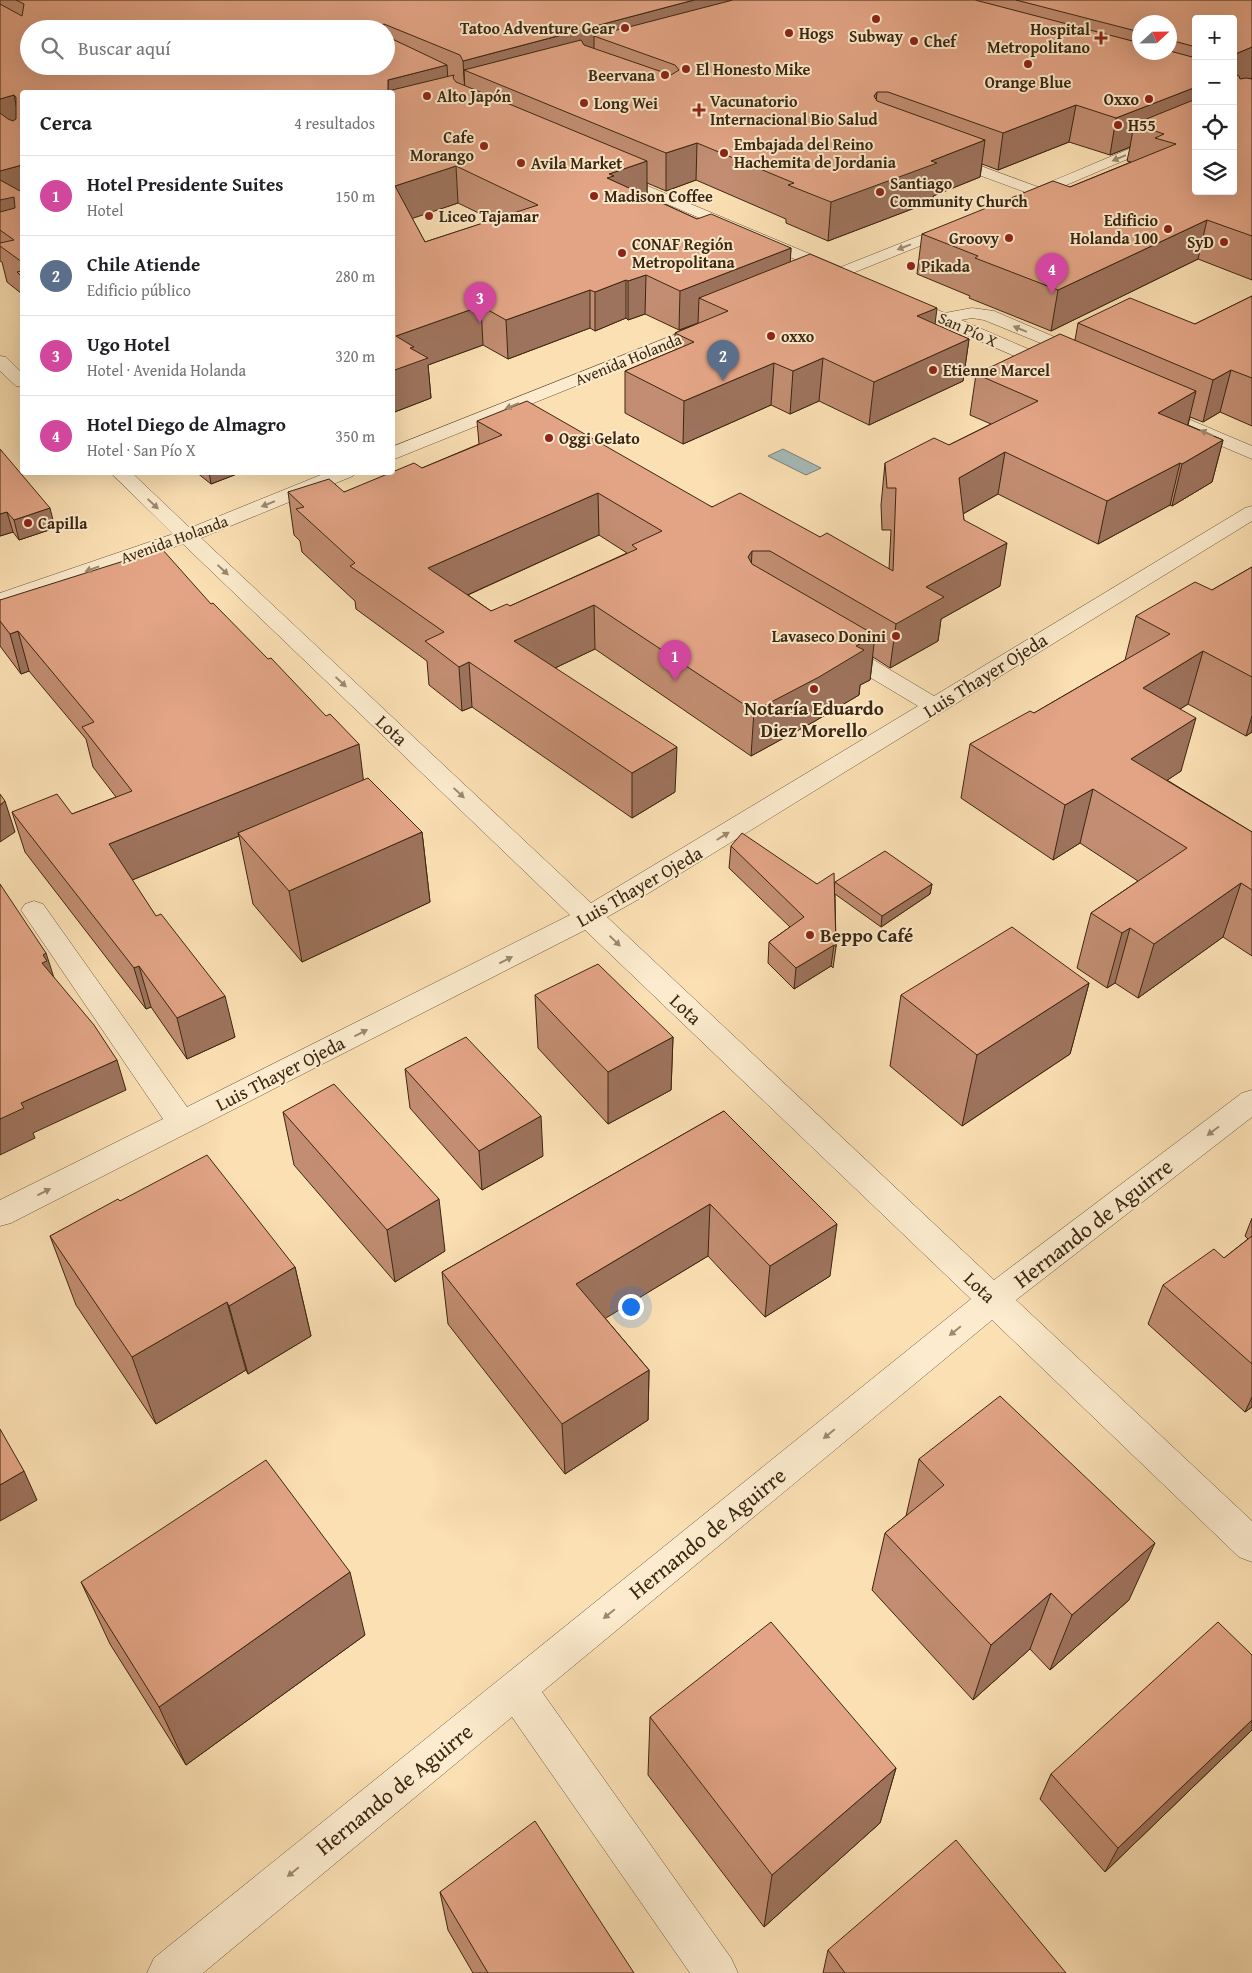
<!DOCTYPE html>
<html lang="es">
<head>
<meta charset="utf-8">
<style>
	:root { --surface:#fff; --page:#f2f2f2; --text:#202124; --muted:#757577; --line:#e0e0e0; --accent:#db2777 }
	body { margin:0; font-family:"Gentium Book Plus",serif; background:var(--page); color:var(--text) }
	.controls { position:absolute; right:15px; top:15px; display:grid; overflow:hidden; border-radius:5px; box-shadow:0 5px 20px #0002 }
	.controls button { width:45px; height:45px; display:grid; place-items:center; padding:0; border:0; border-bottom:1px solid var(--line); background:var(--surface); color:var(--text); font:25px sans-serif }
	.compass { position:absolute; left:1132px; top:15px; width:45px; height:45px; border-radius:50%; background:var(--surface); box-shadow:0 5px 20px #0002; rotate:68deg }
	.you { position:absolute; left:630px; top:1306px; width:18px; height:18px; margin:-12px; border:4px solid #fff; border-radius:50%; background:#1a73e8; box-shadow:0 0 0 8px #1a73e833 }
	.badge { display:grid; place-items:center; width:32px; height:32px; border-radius:50%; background:var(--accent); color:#fff; font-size:16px; font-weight:700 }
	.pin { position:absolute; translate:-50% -41px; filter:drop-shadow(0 1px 2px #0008) }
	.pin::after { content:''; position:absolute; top:26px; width:18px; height:15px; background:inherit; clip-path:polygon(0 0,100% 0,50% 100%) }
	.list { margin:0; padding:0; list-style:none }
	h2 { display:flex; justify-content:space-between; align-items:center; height:65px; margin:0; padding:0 20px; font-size:21px }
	h2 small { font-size:16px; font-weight:400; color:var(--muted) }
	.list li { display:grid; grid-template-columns:32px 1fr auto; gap:15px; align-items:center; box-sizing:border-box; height:80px; padding:0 20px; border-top:1px solid var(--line) }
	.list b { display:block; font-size:19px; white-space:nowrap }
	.list p { margin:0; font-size:16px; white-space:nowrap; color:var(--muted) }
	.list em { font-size:16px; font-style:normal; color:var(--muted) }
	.icon { flex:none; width:28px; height:28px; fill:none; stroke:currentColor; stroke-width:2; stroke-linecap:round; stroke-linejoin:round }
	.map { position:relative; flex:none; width:1252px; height:1973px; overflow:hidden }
	.search { position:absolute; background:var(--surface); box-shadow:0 5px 20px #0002; left:20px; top:20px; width:375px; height:55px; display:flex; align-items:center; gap:12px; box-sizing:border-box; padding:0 18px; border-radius:28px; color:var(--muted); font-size:19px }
	.panel { position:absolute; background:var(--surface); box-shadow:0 5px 20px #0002; left:20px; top:90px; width:375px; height:385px; border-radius:5px }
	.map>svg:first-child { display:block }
	.water { fill:#a5bab9; stroke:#7b7f75 }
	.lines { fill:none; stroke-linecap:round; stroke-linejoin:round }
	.minor-casing { stroke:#6c5439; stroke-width:1 }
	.minor { fill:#fcebce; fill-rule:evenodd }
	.wall { fill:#c28d72; stroke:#3c2610; fill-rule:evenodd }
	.shaded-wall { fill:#9e735d; stroke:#3c2610 }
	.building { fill:#e2a485; stroke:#3c2610; fill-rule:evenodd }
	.oneway { fill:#9c886f }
	.poi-dot { fill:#8f2418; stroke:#fcebce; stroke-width:2 }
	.labels { text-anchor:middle; stroke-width:4; stroke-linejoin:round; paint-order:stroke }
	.far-poi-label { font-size:16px; font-weight:bold; fill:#3c2610; stroke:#fcebce; text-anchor:start }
	.far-street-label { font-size:16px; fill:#3c2610; stroke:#fcebce }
	.street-label { font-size:19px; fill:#3c2610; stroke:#fcebce }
	.poi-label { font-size:19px; font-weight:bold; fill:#3c2610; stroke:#fcebce }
	.near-street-label { font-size:22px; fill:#3c2610; stroke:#fcebce }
</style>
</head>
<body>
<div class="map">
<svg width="1252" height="1973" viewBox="0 0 1252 1973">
	<rect width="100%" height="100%" fill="#fbe0b4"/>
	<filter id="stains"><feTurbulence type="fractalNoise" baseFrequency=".004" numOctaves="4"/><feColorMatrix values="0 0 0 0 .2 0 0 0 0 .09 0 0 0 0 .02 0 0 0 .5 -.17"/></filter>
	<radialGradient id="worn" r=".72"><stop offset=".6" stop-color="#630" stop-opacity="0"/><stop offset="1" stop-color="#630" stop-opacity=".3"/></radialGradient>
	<path class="water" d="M783,449L821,468L806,475L768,456Z"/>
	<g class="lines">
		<g class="minor-casing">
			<path id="minor" d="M1196,121V130L1024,203L1019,201L1016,198L1025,192L941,161L939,158L941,155H951L1038,187Z
				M612,171L841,267L952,223H962L965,226L962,229L813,289L807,287L805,284L807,281L827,273L607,178L605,175L607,172Z
				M901,295L945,313L972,308L994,311L1071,344L1074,348L1071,352L1065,353L984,320L972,318L961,320L1063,364L1066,368L1063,372L1057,373L1051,372L895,304L893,300L895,296Z
				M709,321L715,322L718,326L715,330L392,460V447Z
				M0,356L6,357L22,373V387L16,386L0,371Z
				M1153,404L1252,446V459L1146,414L1144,410L1146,406Z
				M110,472H131L190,528L328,472H355L353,476L201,538L591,903L918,706L831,654L828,649L831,644L839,642L847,644L934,696L1245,508L1252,506V521L639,899L607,917L994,1280L1242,1093L1252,1090V1117L1016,1300L1252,1521V1562L1239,1557L992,1320L542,1692L731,1958L738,1973H690L512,1717L203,1973H147L154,1958L971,1299L585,930L11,1223L0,1226V1200L163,1119L25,916L21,910L25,904L34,901L43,904L187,1107L570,915L183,544L0,606V593L173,534Z"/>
		</g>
		<use href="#minor" class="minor"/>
	</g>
	<path class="wall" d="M0,0H1252V78L1250,79H1252V280L1198,259L1051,331L969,298L970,296L917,274L922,234L1070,187L1131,162L1127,161L1130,147L1110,155L1069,142L998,170L982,164L980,177L933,196V201L828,241L786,223V219L696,180L666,191L647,183V196L697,219L791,248L790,262L969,339L963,381L869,425L819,401L790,414L771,405L683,444L625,413V371L675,350V333L698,323L679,330L645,314L628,320L626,318L595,331L590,328L508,359L483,345L428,365L431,398L392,413V92H22V294L7,282L2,262L0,261ZM1196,19H1233L1196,191ZM1140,22H1170V52H1140ZM29,29H386V66H29ZM458,203L493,220L425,242L412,218Z
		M1252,296V426L1220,412L1203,422L1190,417L1188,425L1223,440L1212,482L1172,506L1170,505L1098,544L998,494L963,514L964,520L1000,586L941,619L938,641L890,668L873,657L870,680L860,685L859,695L815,721L751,756L595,649L555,668L675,792L632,818L472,707L462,711L429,685L427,661L356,609L355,601L302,552L300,541L294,535L288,492H344L422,468L479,444L477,421L712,507L820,537L889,569L891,530H882L881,505L885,463L949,445L991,424L970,415L976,374L1075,340L1078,323L1195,324ZM599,535L627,553L510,606L491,611L468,595Z
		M0,449L55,528L19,540L13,532L0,536Z
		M196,472H242L211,484Z
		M1252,567V732L1246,736L1188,704L1180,709L1181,771L1167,780L1252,832V956L1223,937L1138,998L1115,983L1107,988L1077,968L1091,913L1138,881L1080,843L1053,860L961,798L970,744L1034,713L1125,660L1136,616L1212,590Z
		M0,600L364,780L422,832L430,902L302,962L253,904L239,836L132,880L235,1037L187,1059L151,1007L146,1009L25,852L12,812L72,814L116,797L93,767L86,739L29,671L21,674L0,646Z
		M731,846L817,884L834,888L835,882L932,884L930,894L881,927L835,894L836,947L833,968L831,966L794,989L768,963L769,942L790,927L729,868Z
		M1089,983L1070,1054L962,1126L890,1066L901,995Z
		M535,995L673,1037L671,1090L608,1124L538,1048Z
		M405,1069L543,1156L482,1190L410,1108Z
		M724,1111L830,1276L765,1317L708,1256L605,1318L649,1370L648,1420L565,1474L448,1324L442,1272Z
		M283,1112L445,1251L395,1282L294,1165Z
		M120,1201L295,1267L311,1336L248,1374L246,1370L156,1424L76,1305L50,1236Z
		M1252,1218V1407L1245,1412L1148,1324L1163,1285L1224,1258L1248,1239L1245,1236Z
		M919,1459L1129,1600L1050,1670L1030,1649L973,1700L872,1590L885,1533L906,1516Z
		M81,1582L365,1635L186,1765L110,1644Z
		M1252,1655V1730L1105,1872L1040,1799L1051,1774Z
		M650,1717L896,1768L880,1823L764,1927L648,1775Z
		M440,1892L634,1973H473L448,1930Z
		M828,1950L1066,1973H823Z"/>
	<path class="shaded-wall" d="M694,0H762L594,36V59L464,70L465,94L463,61Z
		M384,24V29H381V25Z
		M1252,47V78L1233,86V55Z
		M447,65L449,98L388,92V80Z
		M1196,87V119L1134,124L1130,147L1110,155L1116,118Z
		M877,92L874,128V96Z
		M14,95L21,129L0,137V99Z
		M1076,105L1069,142L998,170L1003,133Z
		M985,140L980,177L933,196V201L828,241L831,202L931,161Z
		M697,143L696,180L666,191V153Z
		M647,161V197L607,178L609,174Z
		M22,165V203L0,230V171Z
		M456,166L458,203L399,223L395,186Z
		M1207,220L1198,259L1051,331L1058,290Z
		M791,248L789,286L699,298L698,323L679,330L680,291Z
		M646,275L645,314L628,320V281Z
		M626,280V318L595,331V292Z
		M590,290V328L508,359L506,320Z
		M481,306L483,345L428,365L431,398L392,413V371L396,336Z
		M937,308L932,349L917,316Z
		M969,339L963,381L869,425L874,382Z
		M823,358L819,401L790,414L793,371Z
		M774,363L771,405L683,444L684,401Z
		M1231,370L1220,412L1203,422L1213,380Z
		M1196,391L1186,432L1158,413Z
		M1223,440L1212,482L1172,506L1182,464Z
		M1005,452L998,494L952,520L959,478Z
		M1180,463L1170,505L1098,544L1107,501Z
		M209,472H242L211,484Z
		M598,493L599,535L432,611L428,568Z
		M50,508L55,528L19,540L14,520Z
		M7,512L13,532L0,536V514Z
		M1007,543L1000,586L941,619L938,641L890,668L896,624L926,587Z
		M752,551L750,594L748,557Z
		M594,605L595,649L517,686L514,641Z
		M18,631L29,671L21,674L10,634Z
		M875,635L870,680L860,685L859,695L815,721L751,756L754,711L856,646Z
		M1203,651L1188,704L1129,742L1143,688Z
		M469,662L472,707L462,711L459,667Z
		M1252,716V732L1246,736Z
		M1196,718L1181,771L1124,809L1131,759Z
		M359,744L364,785L238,833L239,836L120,885L109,844Z
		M677,747L675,792L632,818V773Z
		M1093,789L1080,843L1053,860L1065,805Z
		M5,801L15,832L0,842V805Z
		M422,832L430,902L302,962L289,891Z
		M1241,883L1223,937L1138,998L1154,944Z
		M932,884L930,894L881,927L882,916Z
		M1130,928L1115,983L1107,988L1122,933Z
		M834,945L831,966L794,989L796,968Z
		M46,953L56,984L42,963L43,955Z
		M139,966L151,1007L146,1009L134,968Z
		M1089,983L1070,1054L962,1126L977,1055Z
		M225,996L235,1037L187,1059L177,1018Z
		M673,1037L671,1090L608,1124V1072Z
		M117,1060L126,1090L33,1133L35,1138L0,1155V1119L21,1103Z
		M541,1116L543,1156L482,1190L479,1151Z
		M439,1199L445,1251L395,1282L387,1230Z
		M710,1204L708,1256L578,1335L576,1284Z
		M837,1224L830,1276L765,1317L770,1266Z
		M295,1267L311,1336L248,1374L229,1306Z
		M227,1302L246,1370L156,1424L132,1357Z
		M649,1370L648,1420L565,1474L562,1424Z
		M1252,1397V1407L1245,1412Z
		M24,1471L37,1500L0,1521V1485Z
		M1155,1543L1129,1600L1050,1670L1072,1615Z
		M350,1572L365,1635L186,1765L159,1707Z
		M1051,1593L1030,1649L973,1700L991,1645Z
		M1252,1720V1730L1105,1872L1118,1848Z
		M896,1768L880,1823L764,1927L772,1875Z"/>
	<path class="building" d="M16,0H694L463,61L460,55L384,24L381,25V29H29V66H386V36L447,65L388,80V91L454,75L453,78L456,82L647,161L609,174L614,176L607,178L697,219L711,214L791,248L680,291L646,275L628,281L626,280L595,292L590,290L506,320L481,306L396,336L414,347L410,348L428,358L392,371V92H22V165L0,171V113L8,119L13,121L16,119V97L14,95L0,99V4L22,16L24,4ZM456,166L538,205L425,242L395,186Z
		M733,0H975L1140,43V52H1170V51L1196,58V87L1116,118L1076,105L1003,133L888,92H877L874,96L877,101L985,140L931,161L937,163L831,202L788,185L794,183L697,143L666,153L464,70L581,40L584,45L671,75L679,70L675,65L594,36Z
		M1016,0H1252V47L1233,55V19H1196V47L1170,40V22H1140V32Z
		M1233,74L1239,76L1240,79L1246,78L1252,79V236L1207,220L1058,290L975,258L978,256L922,234L1053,181L1070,187L1176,144L1155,138L1164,134L1134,124L1196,99V191H1233Z
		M0,180L22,192V262L0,246V243L14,240L0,230V212L15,208L14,197L0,200Z
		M810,254L937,308L917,316L969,339L874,382L823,358L793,371L774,363L684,401L625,371L694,342L675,333L728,311L699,298Z
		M22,271V277L17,272Z
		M1252,296V378L1231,370L1213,380L1078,323L1130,298L1195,324Z
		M1060,334L1196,391L1158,413L1223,440L1182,464L1180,463L1107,501L1005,452L959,478L964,520L1007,543L926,587L944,597L896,624L770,551H752L748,557L752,564L875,635L856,646L864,650L819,677L754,711L594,605L514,641L677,747L632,773L469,662L459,667L425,641L444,632L350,566L355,563L296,509L304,507L288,492L329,479L344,492L414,463L422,468L502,435L477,421L527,401L712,507L740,493L820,537L827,533L893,571L896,488H887L885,463L934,438L949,445L1038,401L976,374ZM598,493L662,531L632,545L637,549L510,606L507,604L491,611L428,568Z
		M0,449L50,508L14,520L7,512L0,514Z
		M162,549L211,604L213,603L268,659L271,658L326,716L330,714L359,744L109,844L156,916L161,914L225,996L177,1018L139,966L134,968L12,812L57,794L72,814L132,791L82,727L94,722L18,631L10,634L0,621V600Z
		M1252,567V677L1203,651L1143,688L1196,718L1131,759L1252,832V890L1241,883L1154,944L1130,928L1122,933L1091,913L1187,848L1093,789L1065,805L970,744L1030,711L1034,713L1170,634L1136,616L1195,582L1212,590Z
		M368,778L422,832L289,891L238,833Z
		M0,794L5,801L0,805Z
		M742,833L817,884L834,873L836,947L834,945L796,968L769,942L804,917L731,846Z
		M885,851L932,884L882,916L835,882Z
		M0,884L46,953L43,955L47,961L42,963L94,1025L117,1060L21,1103L24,1108L0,1119Z
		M1012,927L1089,983L977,1055L901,995Z
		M598,964L673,1037L608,1072L535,995Z
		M466,1037L541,1116L479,1151L405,1069Z
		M334,1084L439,1199L387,1230L283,1112Z
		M724,1111L837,1224L770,1266L710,1204L576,1284L649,1370L562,1424L442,1272Z
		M207,1155L295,1267L229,1306L227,1302L132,1357L50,1236L118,1199L120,1201Z
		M1252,1236V1364L1163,1285L1214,1249L1224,1258Z
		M1000,1396L1155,1543L1072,1615L1051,1593L991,1645L885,1533L944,1485L919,1459Z
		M0,1429L24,1471L0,1485Z
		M266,1460L350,1572L159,1707L81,1582Z
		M771,1622L896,1768L772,1875L650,1717Z
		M1218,1622L1252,1655V1720L1118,1848L1051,1774Z
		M535,1821L634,1973H488L440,1892Z
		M956,1840L1066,1973H845L828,1950Z"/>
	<defs><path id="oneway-solid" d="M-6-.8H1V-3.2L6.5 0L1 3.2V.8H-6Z" transform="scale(1.25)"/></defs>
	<g class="oneway">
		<use href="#oneway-solid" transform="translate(1119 158) rotate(157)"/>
		<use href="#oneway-solid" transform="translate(904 247) rotate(159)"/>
		<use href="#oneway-solid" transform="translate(1020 329) rotate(-157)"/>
		<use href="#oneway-solid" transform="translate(512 406) rotate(158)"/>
		<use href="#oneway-solid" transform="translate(1207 433) rotate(-156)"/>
		<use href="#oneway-solid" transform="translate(153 504) rotate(43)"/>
		<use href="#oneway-solid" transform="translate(268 504) rotate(158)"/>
		<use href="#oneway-solid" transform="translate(92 569) rotate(161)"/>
		<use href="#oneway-solid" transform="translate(223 570) rotate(43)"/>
		<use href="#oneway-solid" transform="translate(341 682) rotate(43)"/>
		<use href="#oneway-solid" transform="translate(459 793) rotate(43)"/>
		<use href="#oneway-solid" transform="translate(723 836) rotate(-32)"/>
		<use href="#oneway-solid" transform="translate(615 941) rotate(44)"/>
		<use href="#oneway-solid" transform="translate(506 960) rotate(-27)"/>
		<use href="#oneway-solid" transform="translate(361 1033) rotate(-27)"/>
		<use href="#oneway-solid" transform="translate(1213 1131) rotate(143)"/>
		<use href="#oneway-solid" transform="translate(44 1192) rotate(-27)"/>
		<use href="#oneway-solid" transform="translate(955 1331) rotate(141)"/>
		<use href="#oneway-solid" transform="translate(829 1434) rotate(141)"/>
		<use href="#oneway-solid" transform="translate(609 1614) rotate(141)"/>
		<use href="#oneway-solid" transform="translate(293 1872) rotate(141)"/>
	</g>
	<g class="poi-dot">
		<circle cx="876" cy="19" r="5"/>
		<circle cx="625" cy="28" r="5"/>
		<circle cx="789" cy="33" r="5"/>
		<path d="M1098.5 30.5h5v5h5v5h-5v5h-5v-5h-5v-5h5z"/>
		<circle cx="914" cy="41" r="5"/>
		<circle cx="1028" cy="64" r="5"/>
		<circle cx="686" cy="69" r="5"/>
		<circle cx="665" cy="75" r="5"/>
		<circle cx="427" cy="96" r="5"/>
		<circle cx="1149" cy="99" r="5"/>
		<circle cx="584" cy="103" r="5"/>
		<path d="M696.5 102.5h5v5h5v5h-5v5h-5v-5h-5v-5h5z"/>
		<circle cx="1118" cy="125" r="5"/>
		<circle cx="484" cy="146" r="5"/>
		<circle cx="724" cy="153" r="5"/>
		<circle cx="521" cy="163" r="5"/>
		<circle cx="880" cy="192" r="5"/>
		<circle cx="594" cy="196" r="5"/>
		<circle cx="429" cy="216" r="5"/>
		<circle cx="1168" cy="229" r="5"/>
		<circle cx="1009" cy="238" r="5"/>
		<circle cx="1224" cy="242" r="5"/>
		<circle cx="622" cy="253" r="5"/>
		<circle cx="911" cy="266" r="5"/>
		<circle cx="771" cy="336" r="5"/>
		<circle cx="933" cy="370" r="5"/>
		<circle cx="549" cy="438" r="5"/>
		<circle cx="28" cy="523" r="5"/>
		<circle cx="896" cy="636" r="5"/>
		<circle cx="814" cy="689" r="5"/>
		<circle cx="810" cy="935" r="5"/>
	</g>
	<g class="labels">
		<g class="far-poi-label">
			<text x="615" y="34" text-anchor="end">Tatoo Adventure Gear</text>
			<text x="1090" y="35" text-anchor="end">Hospital<tspan x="1090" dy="18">Metropolitano</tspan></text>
			<text x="799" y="39">Hogs</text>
			<text x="876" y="42" text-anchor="middle">Subway</text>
			<text x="924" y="47">Chef</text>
			<text x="696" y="75">El Honesto Mike</text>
			<text x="655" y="81" text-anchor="end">Beervana</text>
			<text x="1028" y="88" text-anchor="middle">Orange Blue</text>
			<text x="437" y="102">Alto Japón</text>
			<text x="1139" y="105" text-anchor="end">Oxxo</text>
			<text x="710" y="107">Vacunatorio<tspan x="710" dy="18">Internacional Bio Salud</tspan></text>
			<text x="594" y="109">Long Wei</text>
			<text x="1128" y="131">H55</text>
			<text x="474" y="143" text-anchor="end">Cafe<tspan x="474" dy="18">Morango</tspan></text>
			<text x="734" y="150">Embajada del Reino<tspan x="734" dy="18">Hachemita de Jordania</tspan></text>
			<text x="531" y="169">Avila Market</text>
			<text x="890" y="189">Santiago<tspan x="890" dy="18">Community Church</tspan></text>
			<text x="604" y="202">Madison Coffee</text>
			<text x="439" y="222">Liceo Tajamar</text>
			<text x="1158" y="226" text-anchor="end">Edificio<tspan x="1158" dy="18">Holanda 100</tspan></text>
			<text x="999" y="244" text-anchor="end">Groovy</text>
			<text x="1214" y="248" text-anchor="end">SyD</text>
			<text x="632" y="250">CONAF Región<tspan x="632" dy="18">Metropolitana</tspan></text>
			<text x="921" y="272">Pikada</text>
			<text x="781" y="342">oxxo</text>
			<text x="943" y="376">Etienne Marcel</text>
			<text x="559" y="444">Oggi Gelato</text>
			<text x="38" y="529">Capilla</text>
			<text x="886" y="642" text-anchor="end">Lavaseco Donini</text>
		</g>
		<g class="far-street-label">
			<text transform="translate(968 329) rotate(24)" y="6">San Pío X</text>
			<text transform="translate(628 359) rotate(-22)" y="6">Avenida Holanda</text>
			<text transform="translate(174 539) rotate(-20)" y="6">Avenida Holanda</text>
		</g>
		<g class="street-label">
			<text transform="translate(985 675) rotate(-32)" y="7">Luis Thayer Ojeda</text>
			<text transform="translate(392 730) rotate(43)" y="7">Lota</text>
			<text transform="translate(639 886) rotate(-30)" y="7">Luis Thayer Ojeda</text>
			<text transform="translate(686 1009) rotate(43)" y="7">Lota</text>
			<text transform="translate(280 1073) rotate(-27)" y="7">Luis Thayer Ojeda</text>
			<text transform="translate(980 1287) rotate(44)" y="7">Lota</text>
		</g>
		<g class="poi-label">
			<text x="814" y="715">Notaría Eduardo<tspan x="814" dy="22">Diez Morello</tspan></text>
			<text x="820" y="942" text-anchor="start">Beppo Café</text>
		</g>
		<g class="near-street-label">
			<text transform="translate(1093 1223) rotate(-38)" y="8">Hernando de Aguirre</text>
			<text transform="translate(707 1533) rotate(-39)" y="8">Hernando de Aguirre</text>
			<text transform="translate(394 1789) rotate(-39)" y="8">Hernando de Aguirre</text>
		</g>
	</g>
	<rect width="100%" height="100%" filter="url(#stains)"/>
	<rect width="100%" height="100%" fill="url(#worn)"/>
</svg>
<div class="controls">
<button>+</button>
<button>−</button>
<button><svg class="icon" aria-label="locate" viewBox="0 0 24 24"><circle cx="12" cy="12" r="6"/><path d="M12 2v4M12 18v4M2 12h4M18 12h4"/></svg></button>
<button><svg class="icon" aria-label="layers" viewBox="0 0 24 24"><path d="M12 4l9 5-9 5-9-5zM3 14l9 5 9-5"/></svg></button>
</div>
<svg class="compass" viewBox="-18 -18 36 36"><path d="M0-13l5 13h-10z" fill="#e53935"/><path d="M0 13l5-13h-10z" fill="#757577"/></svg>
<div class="you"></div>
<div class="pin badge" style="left:675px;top:681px;background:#d1479c">1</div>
<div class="pin badge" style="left:723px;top:381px;background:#5c6f8a">2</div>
<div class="pin badge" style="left:480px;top:323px;background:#d1479c">3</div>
<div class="pin badge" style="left:1052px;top:294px;background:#d1479c">4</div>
<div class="search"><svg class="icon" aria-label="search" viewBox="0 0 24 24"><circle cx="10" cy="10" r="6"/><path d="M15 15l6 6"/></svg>Buscar aquí</div>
<section class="panel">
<h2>Cerca<small>4 resultados</small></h2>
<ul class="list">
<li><span class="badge" style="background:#d1479c">1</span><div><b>Hotel Presidente Suites</b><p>Hotel</p></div><em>150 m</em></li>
<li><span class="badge" style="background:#5c6f8a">2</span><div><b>Chile Atiende</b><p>Edificio público</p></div><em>280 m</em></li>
<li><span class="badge" style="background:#d1479c">3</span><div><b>Ugo Hotel</b><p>Hotel · Avenida Holanda</p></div><em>320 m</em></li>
<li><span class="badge" style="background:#d1479c">4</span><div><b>Hotel Diego de Almagro</b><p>Hotel · San Pío X</p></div><em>350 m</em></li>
</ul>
</section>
</div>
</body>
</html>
